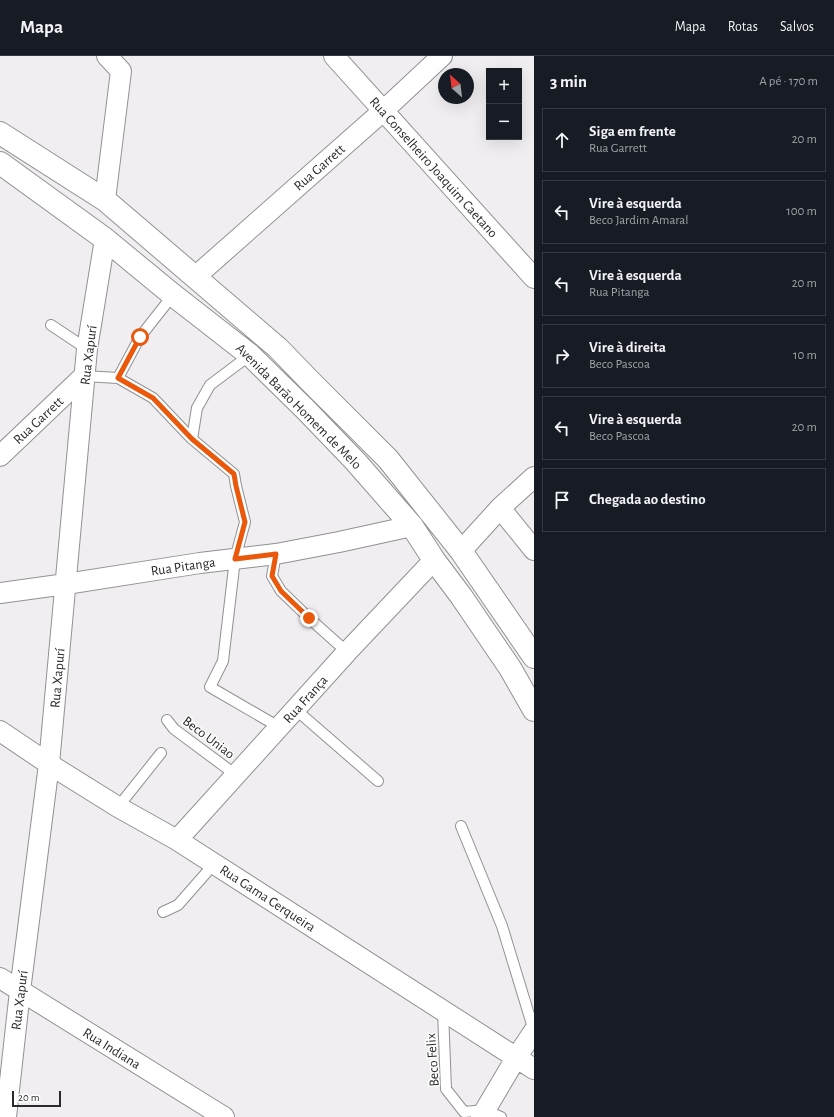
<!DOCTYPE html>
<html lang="pt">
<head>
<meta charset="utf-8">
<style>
	:root { --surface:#171b24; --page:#242831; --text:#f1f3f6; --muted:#9ea1a6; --line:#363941 }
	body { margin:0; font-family:"Alegreya Sans",sans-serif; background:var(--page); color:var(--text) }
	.controls { position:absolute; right:12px; top:12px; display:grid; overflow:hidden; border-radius:0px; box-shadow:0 4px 16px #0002 }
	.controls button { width:36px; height:36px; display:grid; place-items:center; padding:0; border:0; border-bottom:1px solid var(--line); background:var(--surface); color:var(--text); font:20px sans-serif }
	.compass { position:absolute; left:438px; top:12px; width:36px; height:36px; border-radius:50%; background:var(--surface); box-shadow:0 4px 16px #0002; rotate:332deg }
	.scale { position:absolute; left:12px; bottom:10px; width:49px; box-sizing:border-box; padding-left:4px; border:2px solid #2c2b2c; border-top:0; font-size:11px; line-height:14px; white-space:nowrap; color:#2c2b2c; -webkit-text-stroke:3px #fff; paint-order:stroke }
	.stop { position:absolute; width:12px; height:12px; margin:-9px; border:3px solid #ea580c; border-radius:50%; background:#fff }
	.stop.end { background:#ea580c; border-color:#fff; box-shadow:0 1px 4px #0008 }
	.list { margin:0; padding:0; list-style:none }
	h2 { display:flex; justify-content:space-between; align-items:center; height:52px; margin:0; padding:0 16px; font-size:17px }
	h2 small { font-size:13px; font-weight:400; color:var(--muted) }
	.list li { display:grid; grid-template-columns:26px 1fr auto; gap:12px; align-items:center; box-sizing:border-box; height:64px; margin:0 8px 8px; padding:0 8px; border:1px solid var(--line); border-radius:0px }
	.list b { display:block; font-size:15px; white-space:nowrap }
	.list p { margin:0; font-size:13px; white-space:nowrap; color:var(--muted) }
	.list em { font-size:13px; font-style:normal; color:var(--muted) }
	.icon { flex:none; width:22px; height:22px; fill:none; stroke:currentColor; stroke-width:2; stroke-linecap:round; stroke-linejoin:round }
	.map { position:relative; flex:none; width:534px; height:1061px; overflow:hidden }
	header { display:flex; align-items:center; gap:24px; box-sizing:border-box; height:56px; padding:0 20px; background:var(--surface); border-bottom:1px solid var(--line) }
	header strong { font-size:19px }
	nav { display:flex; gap:22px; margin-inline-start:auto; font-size:14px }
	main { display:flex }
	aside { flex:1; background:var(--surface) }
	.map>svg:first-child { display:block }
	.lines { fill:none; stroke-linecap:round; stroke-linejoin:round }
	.lane-casing { stroke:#929093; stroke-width:12 }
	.street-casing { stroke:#929093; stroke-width:22 }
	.secondary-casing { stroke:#929093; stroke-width:24 }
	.lane { stroke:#fff; stroke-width:10 }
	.street { stroke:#fff; stroke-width:20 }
	.secondary { stroke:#fff; stroke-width:22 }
	.route { stroke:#ea580c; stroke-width:5 }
	.labels { text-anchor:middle; stroke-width:3; stroke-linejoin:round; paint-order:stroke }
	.street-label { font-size:14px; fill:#2c2b2c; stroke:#fff }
</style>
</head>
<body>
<header>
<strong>Mapa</strong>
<nav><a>Mapa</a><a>Rotas</a><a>Salvos</a></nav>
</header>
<main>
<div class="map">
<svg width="534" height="1061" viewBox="0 0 534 1061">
	<rect width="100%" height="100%" fill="#f1eef1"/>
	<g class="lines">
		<g class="lane-casing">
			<path id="lane" d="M51,269L87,293
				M84,320L118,322L153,342L192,383L234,418L236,430L245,466L235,503L223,605L210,631L279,671
				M118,322L140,281L173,239
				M192,383L197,352L210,329L250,299
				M276,498L272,520L281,535L309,562L347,596
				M295,653L378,725
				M167,664L174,673L236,719
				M118,751L161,697
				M461,770L502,870L534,975
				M163,856L178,849L214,808
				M443,955L446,1033L464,1056L485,1054L501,1061"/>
		</g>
		<g class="street-casing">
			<path id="street" d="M334,0L534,222
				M105,144L121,15L107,0
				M195,221L383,55L442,0
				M0,400L84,320
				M500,452L534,494
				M461,495L500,452L534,421
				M0,537L66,528L200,507L276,498L339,486L412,470
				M0,675L49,708L118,751L177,784L534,1013
				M177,784L347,596L434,504
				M0,922L224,1061
				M6,1061L20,935L49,708L87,293L105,183
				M481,1061L516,1002L534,975"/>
		</g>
		<g class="secondary-casing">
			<path id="secondary" d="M0,77L105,144L278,292L309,324L388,403L461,495L534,601
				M0,107L105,183L173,239L250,299L306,354L356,406L412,470L434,504L461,540L510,612L534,654"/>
		</g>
		<use href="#lane" class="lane"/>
		<use href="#street" class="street"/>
		<use href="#secondary" class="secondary"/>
	</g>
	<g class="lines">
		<path class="route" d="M140,281L118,322L153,342L192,383L234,418L236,430L245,466L235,503L276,498L272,520L281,535L309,562"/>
	</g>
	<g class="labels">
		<g class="street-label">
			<text transform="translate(319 111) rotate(-41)" y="5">Rua Garrett</text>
			<text transform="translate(434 111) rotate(48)" y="5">Rua Conselheiro Joaquim Caetano</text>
			<text transform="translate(88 299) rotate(-83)" y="5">Rua Xapurí</text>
			<text transform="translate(299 350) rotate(45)" y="5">Avenida Barão Homem de Melo</text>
			<text transform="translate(38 364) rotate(-43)" y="5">Rua Garrett</text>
			<text transform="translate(183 510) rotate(-8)" y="5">Rua Pitanga</text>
			<text transform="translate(57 622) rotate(-85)" y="5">Rua Xapurí</text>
			<text transform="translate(305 643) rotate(-48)" y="5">Rua França</text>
			<text transform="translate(209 681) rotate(37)" y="5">Beco Uniao</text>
			<text transform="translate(268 842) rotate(33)" y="5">Rua Gama Cerqueira</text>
			<text transform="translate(19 944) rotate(-83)" y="5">Rua Xapurí</text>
			<text transform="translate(112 992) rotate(32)" y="5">Rua Indiana</text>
			<text transform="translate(432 1004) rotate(-94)" y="5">Beco Felix</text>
		</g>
	</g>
</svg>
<div class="controls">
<button>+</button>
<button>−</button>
</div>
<svg class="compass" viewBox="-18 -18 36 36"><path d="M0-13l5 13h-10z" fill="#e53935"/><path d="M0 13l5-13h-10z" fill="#9ea1a6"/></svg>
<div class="scale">20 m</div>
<div class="stop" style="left:140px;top:281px"></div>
<div class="stop end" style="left:309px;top:562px"></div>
</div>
<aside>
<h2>3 min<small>A pé · 170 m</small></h2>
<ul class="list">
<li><svg class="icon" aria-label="ahead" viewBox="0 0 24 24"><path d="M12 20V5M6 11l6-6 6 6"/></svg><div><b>Siga em frente</b><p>Rua Garrett</p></div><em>20 m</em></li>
<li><svg class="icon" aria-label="left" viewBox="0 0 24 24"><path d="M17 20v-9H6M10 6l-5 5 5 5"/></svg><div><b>Vire à esquerda</b><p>Beco Jardim Amaral</p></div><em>100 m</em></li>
<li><svg class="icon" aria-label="left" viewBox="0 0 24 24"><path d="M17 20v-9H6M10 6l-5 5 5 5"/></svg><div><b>Vire à esquerda</b><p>Rua Pitanga</p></div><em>20 m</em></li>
<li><svg class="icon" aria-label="right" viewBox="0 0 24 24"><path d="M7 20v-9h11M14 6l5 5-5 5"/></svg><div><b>Vire à direita</b><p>Beco Pascoa</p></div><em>10 m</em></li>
<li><svg class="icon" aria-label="left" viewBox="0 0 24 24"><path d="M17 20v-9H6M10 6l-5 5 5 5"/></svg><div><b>Vire à esquerda</b><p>Beco Pascoa</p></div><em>20 m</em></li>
<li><svg class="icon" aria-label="arrive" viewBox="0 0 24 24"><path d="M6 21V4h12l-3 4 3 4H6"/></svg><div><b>Chegada ao destino</b></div></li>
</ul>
</aside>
</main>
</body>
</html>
